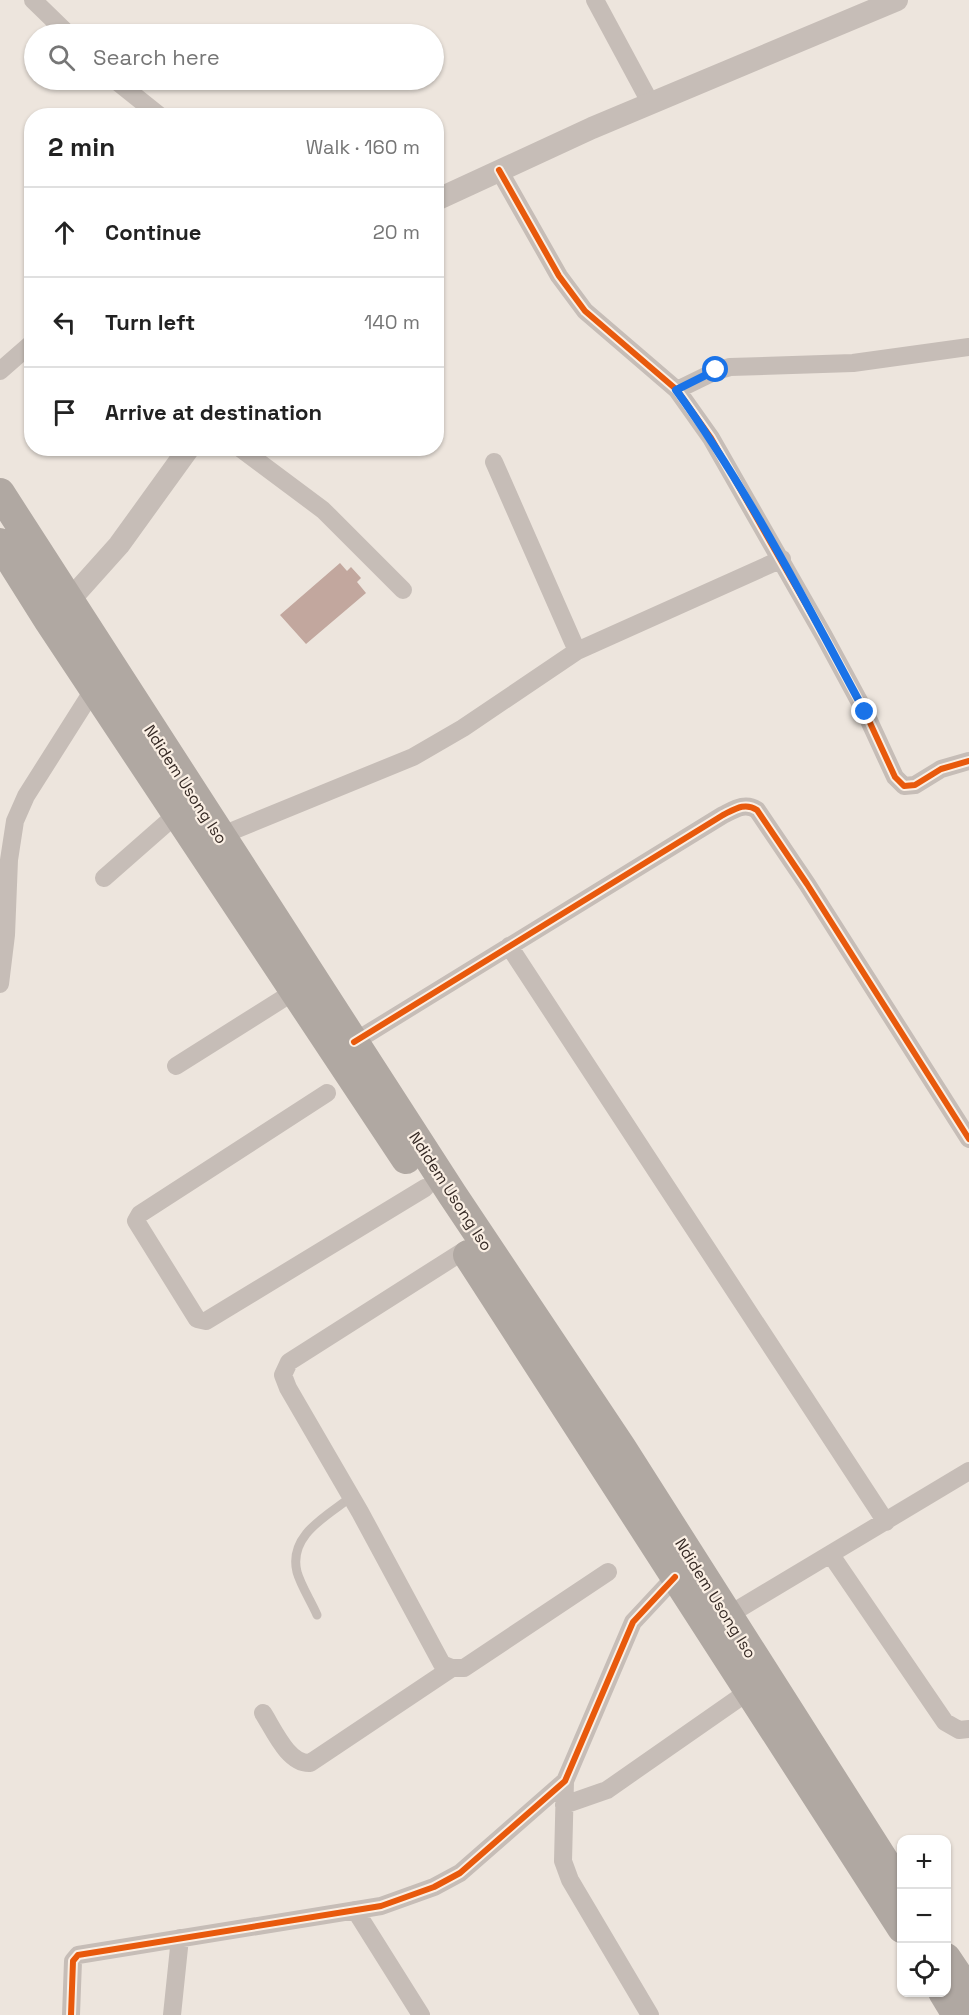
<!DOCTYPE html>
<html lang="en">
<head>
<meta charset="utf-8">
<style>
	:root { --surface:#fff; --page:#f6f6f6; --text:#222; --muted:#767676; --line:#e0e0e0 }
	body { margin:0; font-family:"Space Grotesk",sans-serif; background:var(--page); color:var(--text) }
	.controls { position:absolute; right:18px; bottom:18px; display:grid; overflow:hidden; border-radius:12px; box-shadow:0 2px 4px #0004 }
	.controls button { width:54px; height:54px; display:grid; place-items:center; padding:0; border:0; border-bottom:2px solid var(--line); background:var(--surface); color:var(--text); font:30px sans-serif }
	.stop { position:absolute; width:18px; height:18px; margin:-14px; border:4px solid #1a73e8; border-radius:50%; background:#fff }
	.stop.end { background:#1a73e8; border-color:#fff; box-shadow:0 2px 6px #0008 }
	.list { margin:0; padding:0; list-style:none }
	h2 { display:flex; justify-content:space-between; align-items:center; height:78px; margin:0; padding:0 24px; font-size:26px }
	h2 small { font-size:20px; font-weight:400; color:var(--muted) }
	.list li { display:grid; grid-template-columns:39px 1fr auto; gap:18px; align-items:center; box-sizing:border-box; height:90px; padding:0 24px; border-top:2px solid var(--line) }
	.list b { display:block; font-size:22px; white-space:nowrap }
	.list em { font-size:20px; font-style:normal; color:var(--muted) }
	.icon { flex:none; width:33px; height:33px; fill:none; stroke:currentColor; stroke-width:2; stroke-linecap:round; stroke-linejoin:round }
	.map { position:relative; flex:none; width:969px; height:2015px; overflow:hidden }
	.search { position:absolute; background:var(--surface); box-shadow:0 2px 4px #0004; left:24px; top:24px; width:420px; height:66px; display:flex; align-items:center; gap:15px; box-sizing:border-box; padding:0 21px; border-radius:33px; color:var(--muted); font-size:22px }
	.panel { position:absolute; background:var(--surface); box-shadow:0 2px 4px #0004; left:24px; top:108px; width:420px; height:348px; border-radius:24px }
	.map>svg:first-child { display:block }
	.building { fill:#c2a79e }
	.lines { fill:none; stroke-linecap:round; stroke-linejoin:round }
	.service { stroke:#c6bdb7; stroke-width:9 }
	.minor { stroke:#c6bdb7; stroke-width:18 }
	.tertiary { stroke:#c6bdb7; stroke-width:22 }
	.trunk { stroke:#b0a8a2; stroke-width:30 }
	.cycleway-casing { stroke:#faefe4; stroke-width:10 }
	.cycleway { stroke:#e8590c; stroke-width:6 }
	.route { stroke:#1a73e8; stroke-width:8 }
	.labels { text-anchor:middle; stroke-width:4.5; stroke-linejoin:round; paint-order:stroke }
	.street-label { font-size:16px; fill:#362a25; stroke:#faefe4 }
</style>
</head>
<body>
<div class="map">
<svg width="969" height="2015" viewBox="0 0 969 2015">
	<rect width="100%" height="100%" fill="#ede5dd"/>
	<path class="building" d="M340,563L347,571L351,567L361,578L357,582L366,593L306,644L280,615Z"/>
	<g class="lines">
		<path class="service" d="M317,1615C311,1601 301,1586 297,1572C288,1535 327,1516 351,1497"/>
		<path class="minor" d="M33,0L68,34
			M595,0L651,104
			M115,80L160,116
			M499,170L559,276L585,311L677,390L711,438L824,636L865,712L895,777L904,786L915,785L941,769L969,761
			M0,371L32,343
			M677,390L716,371L730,367L853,363L969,347
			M240,448L323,510L403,590
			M494,462L577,651
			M220,836L413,757L463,728L577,651L782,559
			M104,878L178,813
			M509,946L886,1522
			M0,984L6,935L9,860L15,821L26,796L95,687
			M354,1042L723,815C735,809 745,802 757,810L807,884L969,1139
			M176,1066L295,991
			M327,1093L140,1214L136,1221L197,1319L206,1321L425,1188
			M465,1250L289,1362L283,1375L288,1388L360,1512L442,1664L452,1668H464L608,1572
			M831,1555L945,1722L959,1730L969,1729
			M727,1616L969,1471
			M263,1713C274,1730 288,1764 310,1763L452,1668
			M565,1781L563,1861L570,1880L650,2015
			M564,1805L607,1790L749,1691
			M355,1910L421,2015
			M71,2015L73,1961L78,1955L381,1906L434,1887L460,1873L565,1781L633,1622L675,1577
			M172,2015L180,1938"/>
		<path class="tertiary" d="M436,200L592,128L897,0
			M59,612L119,545L189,448"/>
		<path class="trunk" d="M0,493L452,1194L621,1447L902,1889
			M0,543L49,621L406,1159
			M468,1255L902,1928
			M946,1958L969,1992
			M943,1992L957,2015"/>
		<g class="cycleway-casing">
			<path id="cycleway" d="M499,170L559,276L585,311L677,390L711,438L824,636L865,712L895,777L904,786L915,785L941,769L969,761
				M354,1042L723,815C735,809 745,802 757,810L807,884L969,1139
				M71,2015L73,1961L78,1955L381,1906L434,1887L460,1873L565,1781L633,1622L675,1577"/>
		</g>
		<use href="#cycleway" class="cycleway"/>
	</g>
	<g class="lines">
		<path class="route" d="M716,370L676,390C749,491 806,603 865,712"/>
	</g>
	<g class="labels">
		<g class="street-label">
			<text transform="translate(186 784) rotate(57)" y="6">Ndidem Usong Iso</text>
			<text transform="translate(451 1191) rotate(57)" y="6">Ndidem Usong Iso</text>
			<text transform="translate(716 1598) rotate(58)" y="6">Ndidem Usong Iso</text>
		</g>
	</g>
</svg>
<div class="controls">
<button>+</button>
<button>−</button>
<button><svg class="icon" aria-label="locate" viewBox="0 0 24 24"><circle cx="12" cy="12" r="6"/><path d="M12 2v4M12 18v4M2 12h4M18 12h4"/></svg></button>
</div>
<div class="stop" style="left:716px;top:370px"></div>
<div class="stop end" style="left:865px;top:712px"></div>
<div class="search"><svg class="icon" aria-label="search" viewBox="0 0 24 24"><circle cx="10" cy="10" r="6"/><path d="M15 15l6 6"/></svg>Search here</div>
<section class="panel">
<h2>2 min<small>Walk · 160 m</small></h2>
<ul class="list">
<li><svg class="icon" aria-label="ahead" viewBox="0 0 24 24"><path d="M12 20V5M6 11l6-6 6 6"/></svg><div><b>Continue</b></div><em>20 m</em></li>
<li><svg class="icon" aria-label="left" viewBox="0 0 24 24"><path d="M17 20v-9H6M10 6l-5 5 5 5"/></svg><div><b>Turn left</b></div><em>140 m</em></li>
<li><svg class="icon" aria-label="arrive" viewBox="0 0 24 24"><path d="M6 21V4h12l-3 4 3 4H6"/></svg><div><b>Arrive at destination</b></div></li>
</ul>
</section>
</div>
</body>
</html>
